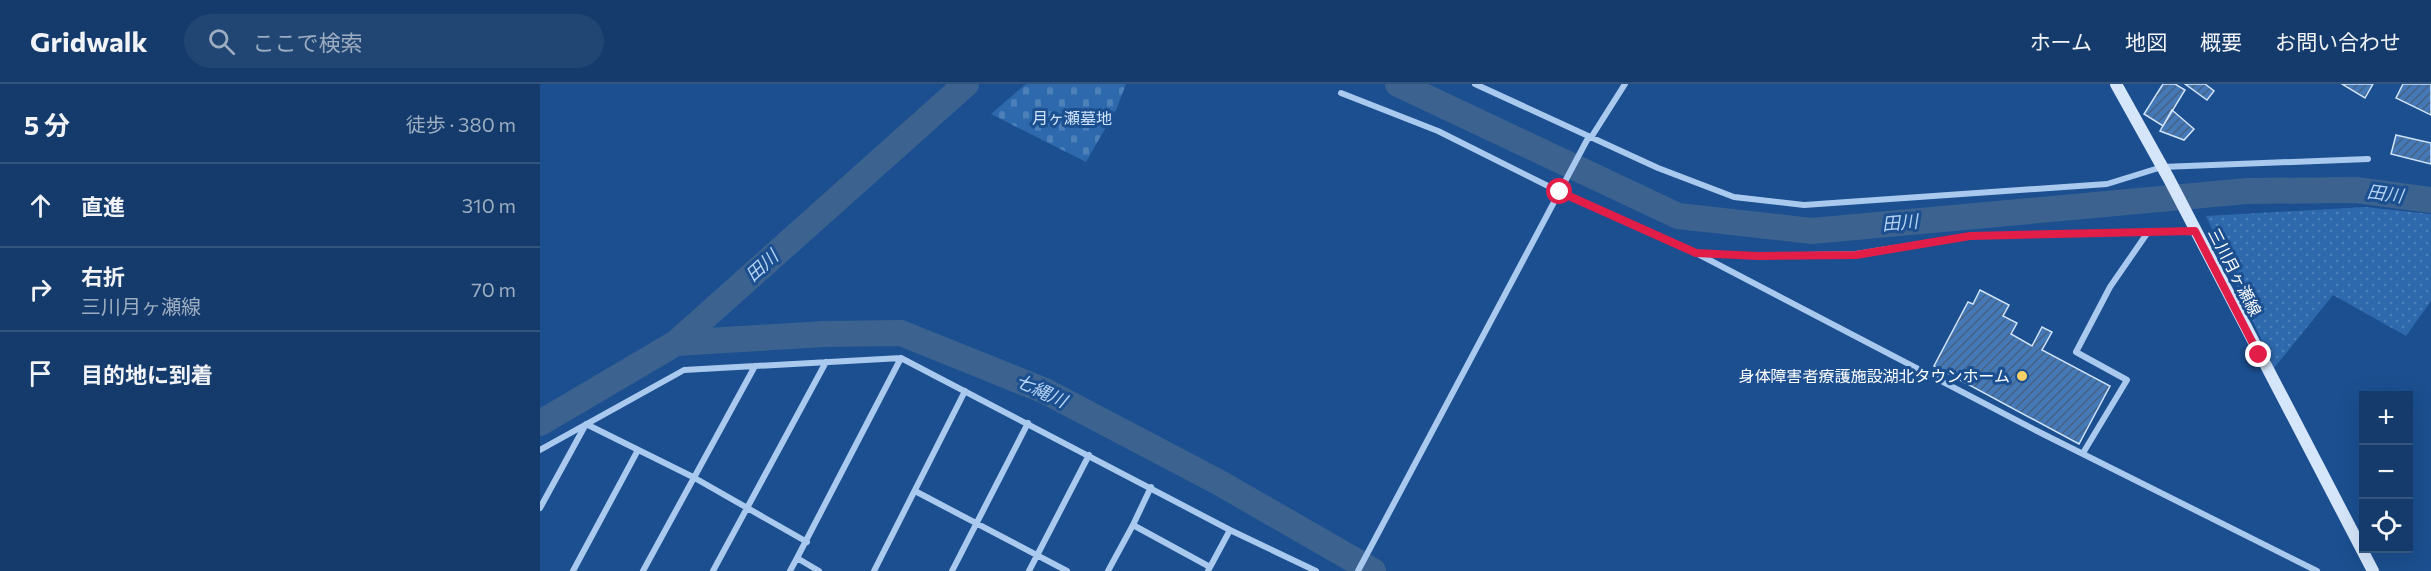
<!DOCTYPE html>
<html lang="ja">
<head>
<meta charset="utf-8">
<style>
	:root { --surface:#143b6b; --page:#214673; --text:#f1f3f6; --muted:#9dadc1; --line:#33557e }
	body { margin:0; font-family:Commissioner,"Noto Sans JP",sans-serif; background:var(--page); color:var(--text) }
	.controls { position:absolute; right:18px; bottom:18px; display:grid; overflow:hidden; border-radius:0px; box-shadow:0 6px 24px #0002 }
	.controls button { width:54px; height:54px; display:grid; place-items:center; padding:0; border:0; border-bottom:2px solid var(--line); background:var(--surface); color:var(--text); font:30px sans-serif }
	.stop { position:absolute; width:18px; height:18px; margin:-14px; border:4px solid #e11d48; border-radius:50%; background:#fff }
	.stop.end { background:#e11d48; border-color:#fff; box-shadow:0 2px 6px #0008 }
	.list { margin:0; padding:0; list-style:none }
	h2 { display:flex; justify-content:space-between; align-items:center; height:78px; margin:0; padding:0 24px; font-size:26px }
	h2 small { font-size:20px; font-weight:400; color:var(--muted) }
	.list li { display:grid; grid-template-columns:39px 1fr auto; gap:18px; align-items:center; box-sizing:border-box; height:84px; padding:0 24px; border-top:2px solid var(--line) }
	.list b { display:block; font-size:22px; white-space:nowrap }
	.list p { margin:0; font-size:20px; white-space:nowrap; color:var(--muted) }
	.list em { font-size:20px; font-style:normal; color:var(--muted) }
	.icon { flex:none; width:33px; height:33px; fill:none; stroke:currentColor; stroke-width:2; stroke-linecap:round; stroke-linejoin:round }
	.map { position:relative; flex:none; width:1891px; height:487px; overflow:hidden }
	header { display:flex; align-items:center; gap:36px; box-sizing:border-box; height:84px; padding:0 30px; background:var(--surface); border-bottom:2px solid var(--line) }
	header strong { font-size:28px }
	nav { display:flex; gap:33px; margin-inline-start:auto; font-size:21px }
	.search { width:420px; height:54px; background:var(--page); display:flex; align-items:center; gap:15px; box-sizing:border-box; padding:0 21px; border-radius:33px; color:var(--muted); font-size:22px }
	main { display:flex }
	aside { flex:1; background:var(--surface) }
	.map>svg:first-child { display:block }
	.grass { fill:url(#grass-dots) }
	.cemetery { fill:url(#cemetery-stones) }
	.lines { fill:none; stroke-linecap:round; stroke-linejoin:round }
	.river { stroke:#3c6290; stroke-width:26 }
	.building { fill:url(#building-hatch); stroke:#cfe3fa; stroke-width:1.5 }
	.minor { stroke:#a9c9ee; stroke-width:6 }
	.secondary { stroke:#d6e6fa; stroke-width:12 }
	.route { stroke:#e11d48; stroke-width:8 }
	.poi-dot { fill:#ffd166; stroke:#1b4f8f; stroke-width:2 }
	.labels { text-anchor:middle; stroke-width:6; stroke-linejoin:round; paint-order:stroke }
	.park-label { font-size:16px; fill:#cfe3fa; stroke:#1b4f8f }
	.street-label { font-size:16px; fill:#fff; stroke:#1b4f8f }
	.poi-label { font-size:16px; fill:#fff; stroke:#1b4f8f; text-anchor:end }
	.water-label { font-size:18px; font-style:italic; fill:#b5d3f5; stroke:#1b4f8f }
</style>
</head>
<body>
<header>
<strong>Gridwalk</strong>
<div class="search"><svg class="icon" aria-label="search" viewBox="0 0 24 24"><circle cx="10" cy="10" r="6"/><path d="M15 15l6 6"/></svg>ここで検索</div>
<nav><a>ホーム</a><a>地図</a><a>概要</a><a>お問い合わせ</a></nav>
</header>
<main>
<aside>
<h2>5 分<small>徒歩 · 380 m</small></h2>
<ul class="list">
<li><svg class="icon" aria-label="ahead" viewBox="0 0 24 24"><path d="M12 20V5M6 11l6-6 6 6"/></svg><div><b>直進</b></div><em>310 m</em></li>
<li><svg class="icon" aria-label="right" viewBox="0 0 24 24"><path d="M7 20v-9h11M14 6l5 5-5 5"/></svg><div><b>右折</b><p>三川月ヶ瀬線</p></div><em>70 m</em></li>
<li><svg class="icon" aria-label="arrive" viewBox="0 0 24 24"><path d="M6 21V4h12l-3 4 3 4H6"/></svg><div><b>目的地に到着</b></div></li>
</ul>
</aside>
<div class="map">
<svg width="1891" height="487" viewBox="0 0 1891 487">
	<defs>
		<pattern id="grass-dots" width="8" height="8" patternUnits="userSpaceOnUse" patternTransform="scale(1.5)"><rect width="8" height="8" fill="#2e69ad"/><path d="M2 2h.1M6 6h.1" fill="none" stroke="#4d80b9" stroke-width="1.8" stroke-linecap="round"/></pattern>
		<pattern id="cemetery-stones" width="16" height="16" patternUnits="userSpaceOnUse" patternTransform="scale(1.5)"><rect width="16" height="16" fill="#2e69ad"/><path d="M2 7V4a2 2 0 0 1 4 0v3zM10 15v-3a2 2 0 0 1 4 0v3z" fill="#4d80b9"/></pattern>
		<pattern id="building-hatch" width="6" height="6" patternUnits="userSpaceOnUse" patternTransform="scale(1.5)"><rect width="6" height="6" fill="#4478b7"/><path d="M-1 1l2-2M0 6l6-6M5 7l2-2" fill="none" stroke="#486282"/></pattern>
	</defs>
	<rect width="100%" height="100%" fill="#1b4f8f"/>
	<path class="grass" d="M1825,123L1891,130V217L1866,252L1793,211L1734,284L1666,132Z"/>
	<path class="cemetery" d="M486,0H586L577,24L546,78L451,30Z"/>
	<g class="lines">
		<path class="river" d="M858,0L1138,132L1272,147L1707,107L1816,106L1891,116
			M136,259L284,250L361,249L505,307L680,399L833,487
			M0,339L136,259L426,0"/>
	</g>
	<path class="building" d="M1623,0H1635L1645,6L1623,42L1604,30Z
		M1645,0H1665L1674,7L1667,16Z
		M1802,0H1833L1825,14Z
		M1863,0H1891V31L1856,14Z
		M1632,26L1654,45L1644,56L1620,47Z
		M1856,51L1891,59V80L1851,70Z
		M1440,206L1469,221L1463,232L1477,239L1471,250L1492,262L1502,243L1512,248L1502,266L1570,302L1539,360L1394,282L1428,218L1433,220Z"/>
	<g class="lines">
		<path class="minor" d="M935,0L1118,84L1194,113L1264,121L1567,100L1622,83L1828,75
			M801,9L898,47L1020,108L1156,169L1218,172L1316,170L1430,152L1655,147
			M1156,169L1503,350L1777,487
			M0,366L144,286L361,274L690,446L776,487
			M1543,369L1587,296L1536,268L1570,203L1608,148
			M375,407L527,487
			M0,424L46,340L153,393L267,458
			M593,441L670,483
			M33,487L98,366
			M103,487L215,282
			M173,487L286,278
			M250,487L257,474
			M279,487L257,474L361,274
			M334,487L425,307
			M412,487L488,339
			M489,487L549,371
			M568,487L593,441L611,403
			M668,487L690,446
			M818,487L1047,56L1052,52L1085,0"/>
		<path class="secondary" d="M1576,0L1629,95L1833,487"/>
	</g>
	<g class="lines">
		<path class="route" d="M1020,108L1156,169L1218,172L1316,171L1430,152L1655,147L1719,271"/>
	</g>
	<circle class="poi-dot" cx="1482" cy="292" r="6"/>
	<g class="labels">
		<g class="park-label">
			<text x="532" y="40">月ヶ瀬墓地</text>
		</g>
		<g class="street-label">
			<text transform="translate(1695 188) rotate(63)" y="6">三川月ヶ瀬線</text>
		</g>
		<g class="poi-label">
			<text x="1470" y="298">身体障害者療護施設湖北タウンホーム</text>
		</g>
		<g class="water-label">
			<text transform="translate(1845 110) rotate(8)" y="6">田川</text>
			<text transform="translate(1360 139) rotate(-5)" y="6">田川</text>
			<text transform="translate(222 182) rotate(-42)" y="6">田川</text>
			<text transform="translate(501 307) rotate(25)" y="6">七縄川</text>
		</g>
	</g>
</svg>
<div class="controls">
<button>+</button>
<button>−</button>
<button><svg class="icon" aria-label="locate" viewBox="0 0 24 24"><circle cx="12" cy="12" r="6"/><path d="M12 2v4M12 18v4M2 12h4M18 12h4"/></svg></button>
</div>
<div class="stop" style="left:1020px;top:108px"></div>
<div class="stop end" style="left:1719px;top:271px"></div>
</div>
</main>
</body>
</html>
